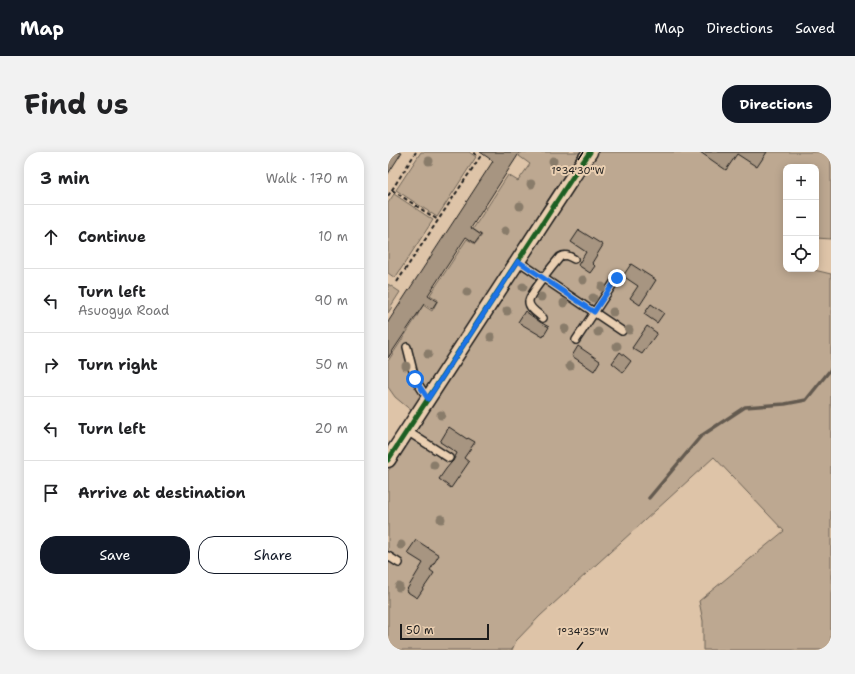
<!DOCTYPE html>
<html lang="en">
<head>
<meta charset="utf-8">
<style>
	:root { --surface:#fff; --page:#f2f2f2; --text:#202124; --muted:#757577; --line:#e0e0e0; --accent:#111827 }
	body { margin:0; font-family:"Shantell Sans",sans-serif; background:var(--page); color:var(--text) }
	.controls { position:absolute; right:12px; top:12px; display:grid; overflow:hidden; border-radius:8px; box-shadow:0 2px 10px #0003 }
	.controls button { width:36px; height:36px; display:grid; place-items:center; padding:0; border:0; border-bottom:1px solid var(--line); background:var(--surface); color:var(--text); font:20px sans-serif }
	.scale { position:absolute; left:12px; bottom:10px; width:89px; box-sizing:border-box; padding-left:4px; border:2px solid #1c1c1c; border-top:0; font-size:11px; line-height:14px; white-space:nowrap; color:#1c1c1c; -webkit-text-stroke:3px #eacfb1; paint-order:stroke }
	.stop { position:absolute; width:12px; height:12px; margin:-9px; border:3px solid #1a73e8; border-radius:50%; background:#fff }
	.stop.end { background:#1a73e8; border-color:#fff; box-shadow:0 1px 4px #0008 }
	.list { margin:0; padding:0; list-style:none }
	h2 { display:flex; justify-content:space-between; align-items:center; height:52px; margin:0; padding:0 16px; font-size:17px }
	h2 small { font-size:13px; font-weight:400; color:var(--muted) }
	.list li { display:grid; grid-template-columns:26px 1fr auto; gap:12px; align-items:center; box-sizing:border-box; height:64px; padding:0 16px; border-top:1px solid var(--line) }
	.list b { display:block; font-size:15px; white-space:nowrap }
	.list p { margin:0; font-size:13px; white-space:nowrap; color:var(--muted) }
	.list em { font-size:13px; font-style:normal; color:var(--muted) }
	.actions { display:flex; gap:8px; padding:12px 16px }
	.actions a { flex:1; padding:9px 0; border:1px solid var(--accent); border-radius:16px; text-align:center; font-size:14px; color:var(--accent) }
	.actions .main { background:var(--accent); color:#fff }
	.icon { flex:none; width:22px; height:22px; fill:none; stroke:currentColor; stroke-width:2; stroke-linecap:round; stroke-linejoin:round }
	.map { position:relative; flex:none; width:443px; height:498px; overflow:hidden; border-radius:16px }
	header { display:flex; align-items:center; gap:24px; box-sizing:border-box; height:56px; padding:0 20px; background:var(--accent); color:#fff }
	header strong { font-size:19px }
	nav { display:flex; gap:22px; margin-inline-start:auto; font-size:14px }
	.intro { display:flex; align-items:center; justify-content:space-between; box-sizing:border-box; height:96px; padding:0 24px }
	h1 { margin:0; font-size:28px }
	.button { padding:10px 18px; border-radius:16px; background:var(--accent); color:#fff; font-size:14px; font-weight:700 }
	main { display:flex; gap:24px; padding:0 24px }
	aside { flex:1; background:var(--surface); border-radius:16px; box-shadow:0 2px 10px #0003 }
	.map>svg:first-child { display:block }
	.green { fill:#bda891; stroke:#6c6256 }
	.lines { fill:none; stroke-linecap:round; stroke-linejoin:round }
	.stream { stroke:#645a50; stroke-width:3.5 }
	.building { fill:#a79581; stroke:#1c1c1c }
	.lane-casing { stroke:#1c1c1c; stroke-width:10 }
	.street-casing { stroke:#1c1c1c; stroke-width:17 }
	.path { stroke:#1c1c1c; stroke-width:2; stroke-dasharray:4 3; stroke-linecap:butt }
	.lane { stroke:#eacfb1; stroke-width:7 }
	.street { stroke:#eacfb1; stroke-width:14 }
	.cycleway-casing { stroke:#eacfb1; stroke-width:8 }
	.cycleway { stroke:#1b5e20; stroke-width:5 }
	.tree { fill:#897b6b }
	.route { stroke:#1a73e8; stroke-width:5 }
	.ticks { fill:none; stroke:#1c1c1c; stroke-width:1.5 }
	.ticks-label { font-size:10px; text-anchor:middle; fill:#1c1c1c; stroke:#eacfb1; stroke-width:4; stroke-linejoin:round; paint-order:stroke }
</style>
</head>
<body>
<header>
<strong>Map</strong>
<nav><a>Map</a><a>Directions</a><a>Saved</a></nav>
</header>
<div class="intro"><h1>Find us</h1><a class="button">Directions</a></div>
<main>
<aside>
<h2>3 min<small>Walk · 170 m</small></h2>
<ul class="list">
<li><svg class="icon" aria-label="ahead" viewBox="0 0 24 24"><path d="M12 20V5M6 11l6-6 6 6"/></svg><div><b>Continue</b></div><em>10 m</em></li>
<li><svg class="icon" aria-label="left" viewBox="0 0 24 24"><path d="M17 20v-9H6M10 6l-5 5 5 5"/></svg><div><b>Turn left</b><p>Asuogya Road</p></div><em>90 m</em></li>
<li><svg class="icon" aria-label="right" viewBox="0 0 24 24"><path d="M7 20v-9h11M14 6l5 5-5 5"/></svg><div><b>Turn right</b></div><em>50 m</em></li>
<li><svg class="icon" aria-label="left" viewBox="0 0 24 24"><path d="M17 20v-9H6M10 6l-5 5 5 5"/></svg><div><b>Turn left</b></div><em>20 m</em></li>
<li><svg class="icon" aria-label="arrive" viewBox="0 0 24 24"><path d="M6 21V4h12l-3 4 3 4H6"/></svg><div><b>Arrive at destination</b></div></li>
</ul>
<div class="actions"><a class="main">Save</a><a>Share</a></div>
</aside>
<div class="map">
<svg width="443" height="498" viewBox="0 0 443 498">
	<rect width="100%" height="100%" fill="#dec4a8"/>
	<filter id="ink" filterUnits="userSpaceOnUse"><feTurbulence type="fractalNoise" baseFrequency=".025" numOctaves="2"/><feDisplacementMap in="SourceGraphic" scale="8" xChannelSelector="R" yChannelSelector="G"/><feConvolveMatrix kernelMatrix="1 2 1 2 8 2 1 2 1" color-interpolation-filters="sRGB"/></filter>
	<g filter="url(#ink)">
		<path class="green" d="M33,0H81L88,5L49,65L8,38Z
			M134,0H192L165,40L25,260L7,245L0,235V209L28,166L35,153L44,159L50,148L42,143L79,87L87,92L94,83L85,77L120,23L130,29L142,12L131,4Z
			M208,0H443V87L428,86V15H398V117H422L443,122V498H315V469L311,449L396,379L326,305L152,464L128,489L124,498H0V319L10,306Z
			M6,42L45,68L7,126L0,121V51Z
			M0,132L12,140L3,154L4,155L0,161Z"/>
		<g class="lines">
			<path class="stream" d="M261,346L313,284L357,255L397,252L418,248L443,217"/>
		</g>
		<path class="building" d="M0,0H14L0,22Z
			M92,0H132L83,76L93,83L87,91L78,85L40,143L49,149L44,157L36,152L0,206V170L105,9Z
			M312,0H379L369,15L349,2L338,18Z
			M191,78L215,93L204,111L207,114L202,121L190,113L198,100L183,90Z
			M243,112L268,128L252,153L242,146L250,134L235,124Z
			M263,152L276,161L269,171L256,162Z
			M137,159L152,170L161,175L155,185L130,170Z
			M259,174L269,181L254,202L244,196Z
			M190,194L212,209L206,219L184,204Z
			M232,200L243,209L235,220L224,211Z
			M61,275L79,287L80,286L87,290L76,306L81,310L63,336L51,327L58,317L63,311L65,309L69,301L52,290Z
			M28,388L51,403L42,418L46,421L29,446L18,439L35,411L19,401Z"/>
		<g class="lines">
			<g class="lane-casing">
				<path id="lane" d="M130,109L234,179
					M155,166C151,162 140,156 141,149C141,143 167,111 172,105C177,102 181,104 186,107
					M188,188L229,126
					M19,195L27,227L40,247
					M19,279L61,306
					M0,404L11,411"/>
			</g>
			<g class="street-casing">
				<path id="street" d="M0,308L186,23L202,0"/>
			</g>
			<path class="path" d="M4,38L50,68
				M0,44L28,0
				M9,130L92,5L84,0"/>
			<use href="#lane" class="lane"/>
			<use href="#street" class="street"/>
			<g class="cycleway-casing">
				<path id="cycleway" d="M0,308L186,23L202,0"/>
			</g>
			<use href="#cycleway" class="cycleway"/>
		</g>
		<g class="tree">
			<circle cx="41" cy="9" r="4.5"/>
			<circle cx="165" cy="9" r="4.5"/>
			<circle cx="143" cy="32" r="4.5"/>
			<circle cx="132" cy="54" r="4.5"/>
			<circle cx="117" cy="79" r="4.5"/>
			<circle cx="195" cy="128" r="4.5"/>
			<circle cx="135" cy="135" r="4.5"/>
			<circle cx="214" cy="135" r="4.5"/>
			<circle cx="79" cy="140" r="4.5"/>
			<circle cx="153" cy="145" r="4.5"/>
			<circle cx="205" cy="146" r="4.5"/>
			<circle cx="176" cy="151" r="4.5"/>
			<circle cx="119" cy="159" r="4.5"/>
			<circle cx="225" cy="160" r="4.5"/>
			<circle cx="177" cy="177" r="4.5"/>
			<circle cx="241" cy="178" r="4.5"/>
			<circle cx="210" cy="180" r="4.5"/>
			<circle cx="103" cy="185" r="4.5"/>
			<circle cx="229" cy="194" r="4.5"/>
			<circle cx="40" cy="202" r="4.5"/>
			<circle cx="18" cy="214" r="4.5"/>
			<circle cx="182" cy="214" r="4.5"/>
			<circle cx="53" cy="263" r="4.5"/>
			<circle cx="46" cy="313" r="4.5"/>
			<circle cx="53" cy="367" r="4.5"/>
			<circle cx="13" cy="393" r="4.5"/>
			<circle cx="11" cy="435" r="4.5"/>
		</g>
	</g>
	<g class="lines" filter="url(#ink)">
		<path class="route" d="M27,227L40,247L130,109L206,160L229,126"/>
	</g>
	<path class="ticks" d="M190,8L195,0M189,498L195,490"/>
	<g class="ticks-label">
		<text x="190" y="22">1°34'30"W</text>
		<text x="195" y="483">1°34'35"W</text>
	</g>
</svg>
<div class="controls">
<button>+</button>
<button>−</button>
<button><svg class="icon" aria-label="locate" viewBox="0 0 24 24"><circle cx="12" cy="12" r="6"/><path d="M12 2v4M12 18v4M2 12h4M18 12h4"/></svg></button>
</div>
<div class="scale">50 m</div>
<div class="stop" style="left:27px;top:227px"></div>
<div class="stop end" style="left:229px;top:126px"></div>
</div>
</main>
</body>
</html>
